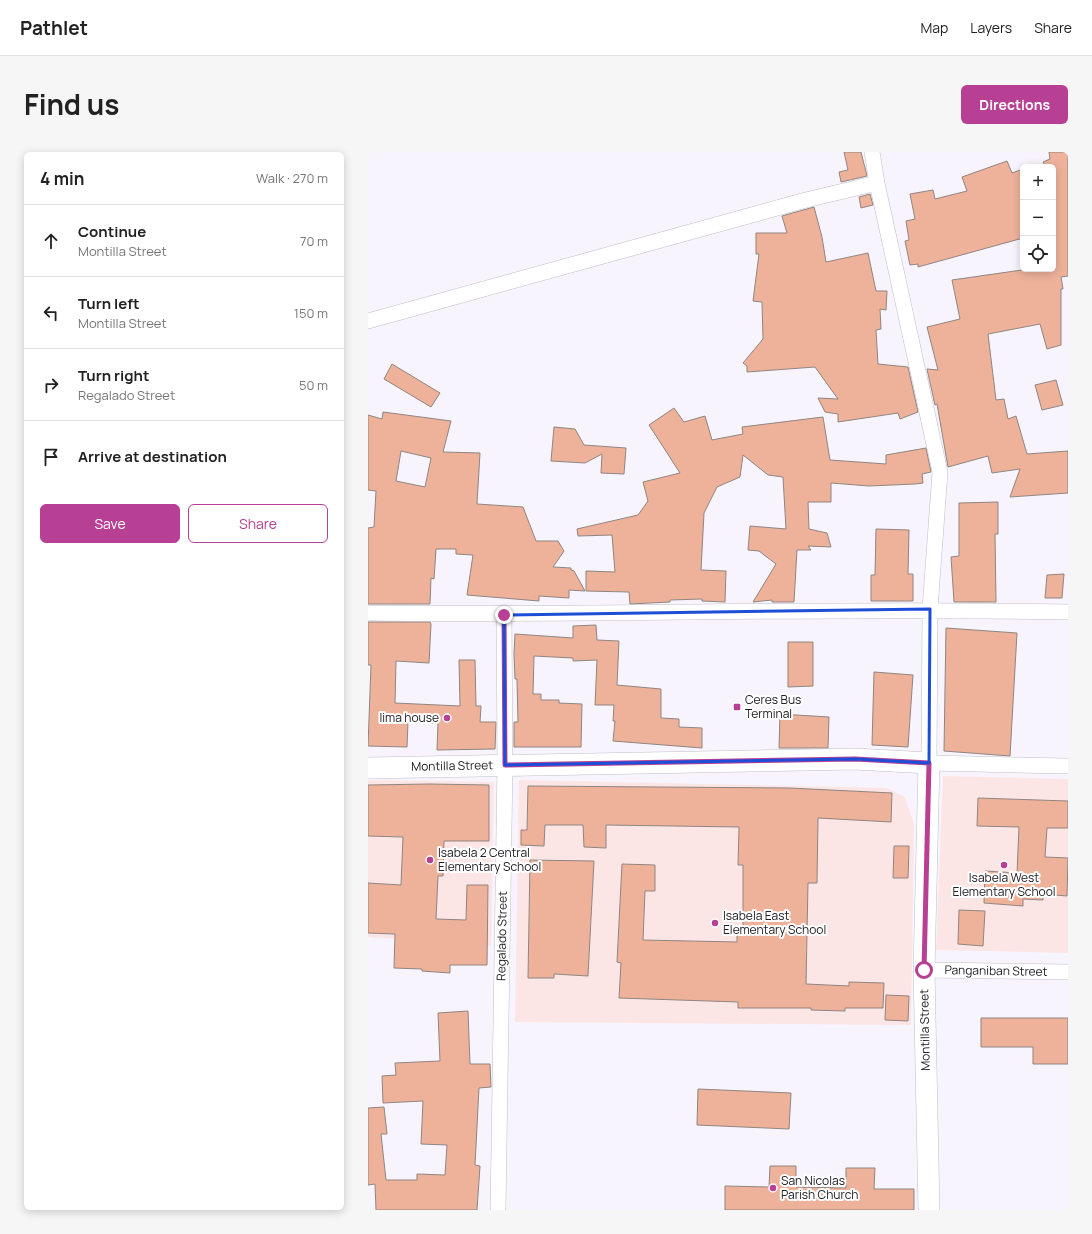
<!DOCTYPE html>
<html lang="en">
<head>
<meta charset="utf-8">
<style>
	:root { --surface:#fff; --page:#f6f6f6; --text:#222; --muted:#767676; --line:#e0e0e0; --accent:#b73f94 }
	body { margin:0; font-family:Manrope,sans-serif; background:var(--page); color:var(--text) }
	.controls { position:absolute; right:12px; top:12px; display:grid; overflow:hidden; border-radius:6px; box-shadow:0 2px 10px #0003 }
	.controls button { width:36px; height:36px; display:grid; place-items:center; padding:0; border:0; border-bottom:1px solid var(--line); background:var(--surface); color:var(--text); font:20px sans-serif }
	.stop { position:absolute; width:12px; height:12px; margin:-9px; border:3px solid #b73f94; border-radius:50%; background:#fff }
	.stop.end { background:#b73f94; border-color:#fff; box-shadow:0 1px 4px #0008 }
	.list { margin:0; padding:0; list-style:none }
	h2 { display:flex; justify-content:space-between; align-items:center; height:52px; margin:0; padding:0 16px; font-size:17px }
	h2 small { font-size:13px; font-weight:400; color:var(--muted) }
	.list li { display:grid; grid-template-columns:26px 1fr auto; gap:12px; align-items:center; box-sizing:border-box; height:72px; padding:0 16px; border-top:1px solid var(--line) }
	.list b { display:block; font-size:15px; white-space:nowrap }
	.list p { margin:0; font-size:13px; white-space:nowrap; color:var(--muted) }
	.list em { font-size:13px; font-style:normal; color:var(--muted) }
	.actions { display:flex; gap:8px; padding:12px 16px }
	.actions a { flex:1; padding:9px 0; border:1px solid var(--accent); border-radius:6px; text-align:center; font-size:14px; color:var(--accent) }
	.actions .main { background:var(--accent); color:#fff }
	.icon { flex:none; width:22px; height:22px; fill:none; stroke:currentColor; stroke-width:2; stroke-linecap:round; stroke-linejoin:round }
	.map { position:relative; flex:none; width:700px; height:1058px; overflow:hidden; border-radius:6px }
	header { display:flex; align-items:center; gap:24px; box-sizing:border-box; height:56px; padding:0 20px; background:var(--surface); border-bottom:1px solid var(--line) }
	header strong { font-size:19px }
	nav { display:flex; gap:22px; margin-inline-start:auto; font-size:14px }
	.intro { display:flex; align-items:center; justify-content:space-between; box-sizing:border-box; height:96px; padding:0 24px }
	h1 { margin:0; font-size:28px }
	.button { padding:10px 18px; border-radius:6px; background:var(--accent); color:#fff; font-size:14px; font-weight:700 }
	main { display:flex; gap:24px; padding:0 24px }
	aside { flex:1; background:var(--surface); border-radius:6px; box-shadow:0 2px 10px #0003 }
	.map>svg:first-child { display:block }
	.education { fill:#fce6e5 }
	.building { fill:#eeb29b; stroke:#8f8581; fill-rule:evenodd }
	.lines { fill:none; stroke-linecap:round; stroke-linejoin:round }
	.street-casing { stroke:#c1bec8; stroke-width:16 }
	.secondary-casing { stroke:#c1bec8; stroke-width:22 }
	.street { stroke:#fff; stroke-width:15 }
	.secondary { stroke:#fff; stroke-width:21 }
	.route { stroke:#b73f94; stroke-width:5 }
	.marked { fill:none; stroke:#1d4ed8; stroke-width:3; stroke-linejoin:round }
	.poi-dot { fill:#b73f94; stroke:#fff; stroke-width:1.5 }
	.labels { text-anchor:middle; stroke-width:4; stroke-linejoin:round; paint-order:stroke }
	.poi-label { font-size:12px; fill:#212024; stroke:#fff; text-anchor:start }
	.street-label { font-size:12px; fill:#212024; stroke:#fff }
</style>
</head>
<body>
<header>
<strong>Pathlet</strong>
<nav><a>Map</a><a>Layers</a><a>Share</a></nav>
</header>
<div class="intro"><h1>Find us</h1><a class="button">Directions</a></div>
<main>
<aside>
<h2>4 min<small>Walk · 270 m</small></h2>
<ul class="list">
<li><svg class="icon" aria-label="ahead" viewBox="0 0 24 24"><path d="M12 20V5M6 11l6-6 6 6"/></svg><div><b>Continue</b><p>Montilla Street</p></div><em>70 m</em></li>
<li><svg class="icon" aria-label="left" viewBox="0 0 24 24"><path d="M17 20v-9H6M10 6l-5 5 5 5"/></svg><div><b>Turn left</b><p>Montilla Street</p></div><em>150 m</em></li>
<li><svg class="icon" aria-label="right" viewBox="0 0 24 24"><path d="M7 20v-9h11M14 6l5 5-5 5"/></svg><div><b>Turn right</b><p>Regalado Street</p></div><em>50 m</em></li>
<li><svg class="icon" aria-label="arrive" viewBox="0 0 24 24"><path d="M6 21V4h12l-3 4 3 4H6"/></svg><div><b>Arrive at destination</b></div></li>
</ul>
<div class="actions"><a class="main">Save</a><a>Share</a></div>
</aside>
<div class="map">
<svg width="700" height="1058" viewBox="0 0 700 1058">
	<rect width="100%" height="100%" fill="#f7f4fe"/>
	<path class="education" d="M575,624L700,627V801L568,798Z
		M0,628L126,630L123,794L0,785Z
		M151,628L519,636L537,645L546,672L543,873L147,870Z"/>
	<path class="building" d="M476,0H493L499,24L473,30L471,20L480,18Z
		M681,0H700V124L693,125L695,137H693V193L679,197L672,172L620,182L628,248L636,247L640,267L648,264L659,302L700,299V341L642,345L652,317L624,321L620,304L580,315L569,252L567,253L559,217L570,218L559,175L592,167L584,128L661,117H685V15H678L675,10L682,7Z
		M639,9L644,21L655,17V86L550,115V112L542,113L537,89L541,88L538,69L547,67L542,42L565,38L567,47L599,39L594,25Z
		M502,42L505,53L493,56L491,45Z
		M446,55L454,85L458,110L500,101L508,139H519L518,158L512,157L513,177L508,178L510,212L540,215L550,260L532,267L530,261L470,270V262L457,260L450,246L470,247L447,215L379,220V214L375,211L395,187L394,150L385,149L391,102H388V81H419L414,64Z
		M24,212L72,241L63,255L16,227Z
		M688,228L695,253L674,258L667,233Z
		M306,256L316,270L337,264L344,288L375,282L374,275L455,265L462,308L518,312V303L558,296L563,320L554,322L555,331L547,332L501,334L463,331V350H440L441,377L459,381L463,395L440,394L443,398H429L426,450H404V448L385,450L408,412L391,399L380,398L382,374L418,377L415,325L400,323L375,303L372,325L349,335L336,361L333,418L358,419L357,450L334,449V447L302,448V450L262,452L261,440L218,439V419L247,420L244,383L210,384L209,377L270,363L280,349L275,330L312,321L281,273Z
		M15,260L83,269L75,300L112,301L109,352L155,355L168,389H190L196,399L185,415L203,416V418L206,419L217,439L201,438V446L171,444V449L99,443L105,403L88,402V397H68L66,427L63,426L62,452H0V376L6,375L8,339L0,338V263L14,267ZM33,299L63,306L57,335L28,329Z
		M186,275L207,277L216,293L258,296L256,322L233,321L234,302L217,311L183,309Z
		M630,350V382H627L628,450H586L583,405L591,404V351Z
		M508,377L541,378L540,422H545V449H503V423H507Z
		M696,422L694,446H677L679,423Z
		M0,470H62L63,472L61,511L28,509L27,551L92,554L91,508H107L108,554H113L112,570H128L127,597L69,598L70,571L40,570L39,595L0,594L3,513H0Z
		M228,473L229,488L251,489L249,533L293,537V566L311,567V575L334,576V596L245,589L247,569H245L246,553H227L229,508L205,509V506L166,504L165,542H173V548H191V551L214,552L213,595H146V570H150L149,527H147L146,502L147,482L205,486V474Z
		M578,476L649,481L642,604L576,599Z
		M420,490H445V534L420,535Z
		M506,520L545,523L540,595L504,593Z
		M412,562L461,565L460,596H411Z
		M62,632L121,633V689H76L75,724H70L68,767L98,768L99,733H120L119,813H82V821L54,819V817L26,816L27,782L0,781V731L33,733L35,685L0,684V633Z
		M160,634L421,636L524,641L523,670L450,666L449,731H440L438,832L481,834V830L516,831L515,856H477V859L443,858V856H370V850L251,846L253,811L249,810L254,712L287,713V739H277L275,788L369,790V782H375V713H370L371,675L238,673V696L216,695L215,673H177L176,694L153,693V678H159Z
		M610,646L700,649V676H679L677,705L700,706L699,744L675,742V748L655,747V754L616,751L617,719L649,721L651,675L609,674Z
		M526,694H541L540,726H525Z
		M162,708L226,709L220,824L186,822V826H160Z
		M591,758L617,759L615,794L590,792Z
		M518,843L541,844L540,869L517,868Z
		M100,859L102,912H122L123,935L111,936L107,1013L112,1014L109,1058H8L7,1032L0,1033V956L16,955L19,982H13L18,1028H49V1022L77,1023L79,993L53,992L55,949L15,951L14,924L28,923L27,911L72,909L70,861Z
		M613,866H700V912H665V895H613Z
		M330,937L423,941L421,977L329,973Z
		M402,1014H428V1035L478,1036V1016H507L506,1037H546V1058H357V1034L401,1035Z"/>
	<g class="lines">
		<g class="street-casing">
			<path id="street" d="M504,0L509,31L572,320L562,457L561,611L700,614
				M0,169L438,48L509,31
				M0,461C233,464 467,455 700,460
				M556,818L700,820
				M130,1058L137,613L136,463"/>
		</g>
		<g class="secondary-casing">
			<path id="secondary" d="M0,616L487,607L561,611L556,818L561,1058"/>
		</g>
		<use href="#street" class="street"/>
		<use href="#secondary" class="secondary"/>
	</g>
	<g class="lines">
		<path class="route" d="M136,463L137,613L487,607L561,611L556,818"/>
	</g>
	<path class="marked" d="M562,457L561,611L487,607L137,613L136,463Z"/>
	<g class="poi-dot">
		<rect x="365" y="551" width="8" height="8" rx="2"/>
		<circle cx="79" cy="566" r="4"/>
		<circle cx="62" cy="708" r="4"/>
		<circle cx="636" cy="713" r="4"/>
		<circle cx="347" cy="771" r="4"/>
		<circle cx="405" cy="1036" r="4"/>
	</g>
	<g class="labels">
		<g class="poi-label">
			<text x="377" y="552">Ceres Bus<tspan x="377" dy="14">Terminal</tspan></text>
			<text x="71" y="570" text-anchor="end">lima house</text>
			<text x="70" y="705">Isabela 2 Central<tspan x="70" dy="14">Elementary School</tspan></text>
			<text x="636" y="730" text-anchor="middle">Isabela West<tspan x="636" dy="14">Elementary School</tspan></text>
			<text x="355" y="768">Isabela East<tspan x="355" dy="14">Elementary School</tspan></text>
			<text x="413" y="1033">San Nicolas<tspan x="413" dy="14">Parish Church</tspan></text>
		</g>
		<g class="street-label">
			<text transform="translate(84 614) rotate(-1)" y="4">Montilla Street</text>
			<text transform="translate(134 784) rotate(-89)" y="4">Regalado Street</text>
			<text transform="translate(628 819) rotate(1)" y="4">Panganiban Street</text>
			<text transform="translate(557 878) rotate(-91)" y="4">Montilla Street</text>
		</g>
	</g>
</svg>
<div class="controls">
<button>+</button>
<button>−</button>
<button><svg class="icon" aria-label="locate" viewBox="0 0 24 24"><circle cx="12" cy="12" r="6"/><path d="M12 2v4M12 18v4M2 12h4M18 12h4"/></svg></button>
</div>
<div class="stop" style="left:556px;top:818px"></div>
<div class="stop end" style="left:136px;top:463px"></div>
</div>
</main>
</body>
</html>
